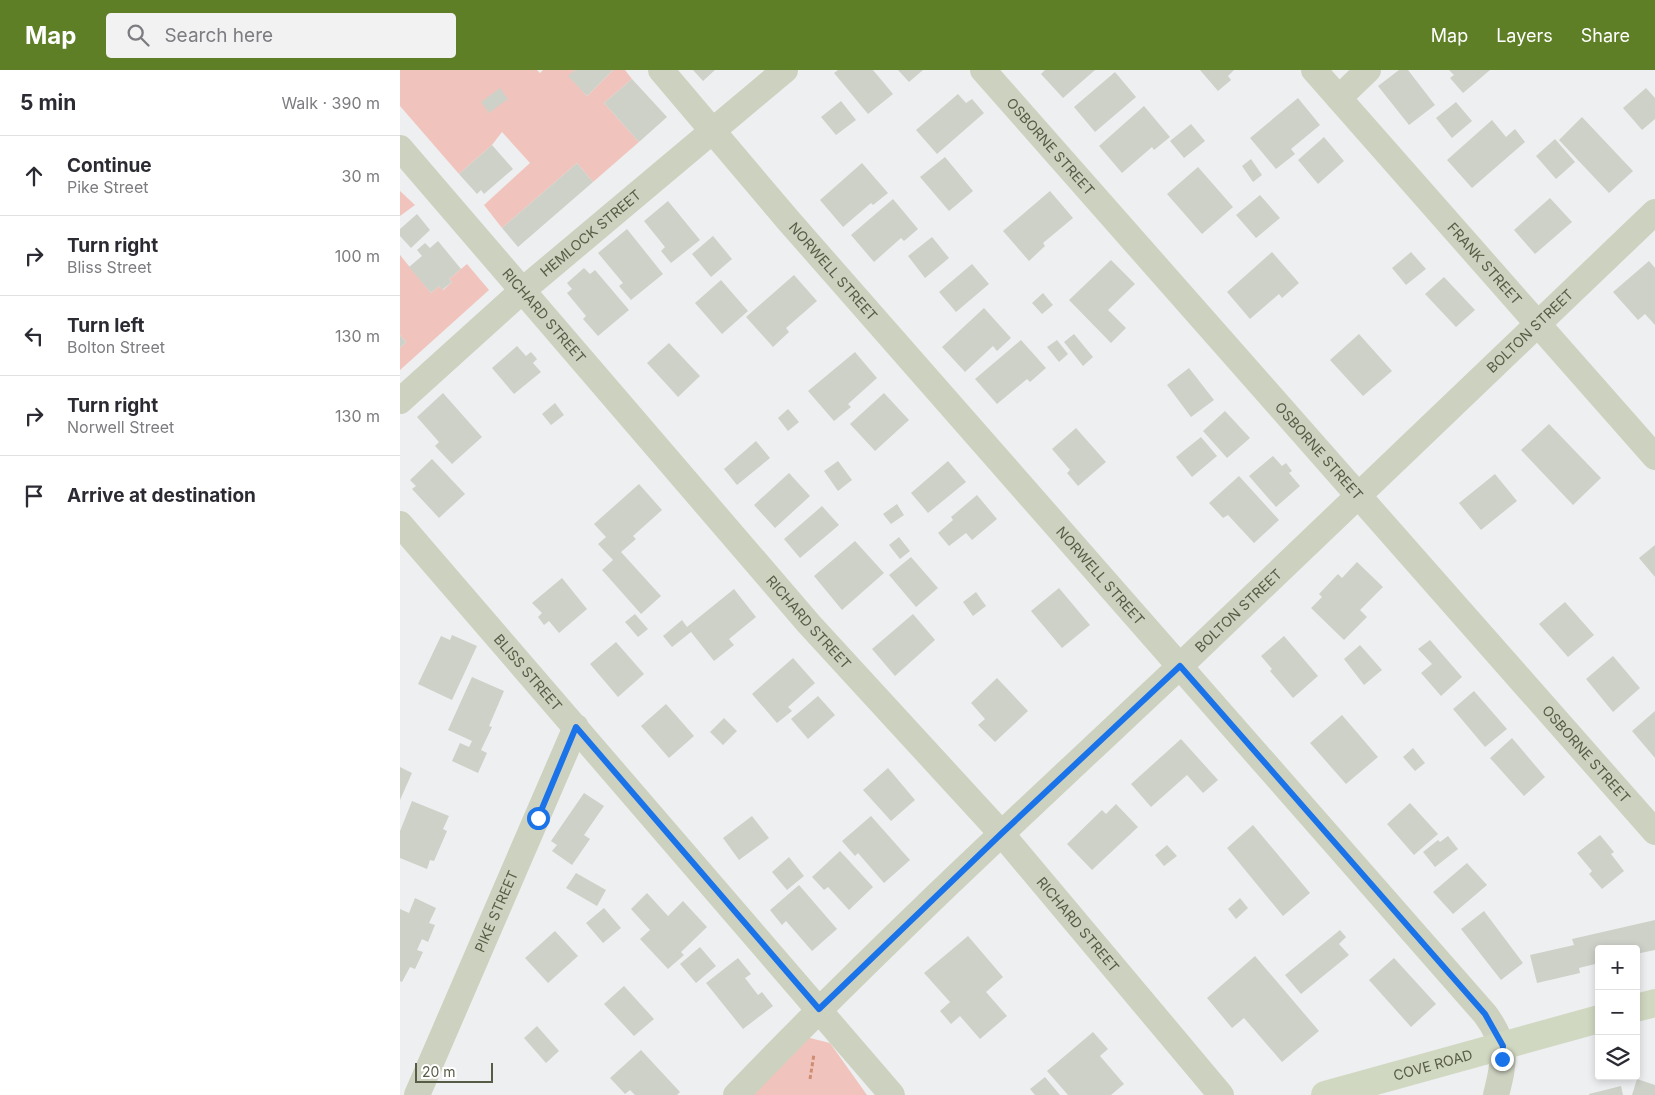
<!DOCTYPE html>
<html lang="en">
<head>
<meta charset="utf-8">
<style>
	:root { --surface:#fff; --page:#f2f2f3; --text:#2b2b33; --muted:#7c7c81; --line:#e1e1e2; --accent:#5f7f26 }
	body { margin:0; font-family:Inter,sans-serif; background:var(--page); color:var(--text) }
	.controls { position:absolute; right:15px; bottom:15px; display:grid; overflow:hidden; border-radius:5px; box-shadow:0 2px 8px #0003 }
	.controls button { width:45px; height:45px; display:grid; place-items:center; padding:0; border:0; border-bottom:1px solid var(--line); background:var(--surface); color:var(--text); font:25px sans-serif }
	.scale { position:absolute; left:15px; bottom:12px; width:78px; box-sizing:border-box; padding-left:5px; border:2px solid #575c46; border-top:0; font-size:14px; line-height:18px; white-space:nowrap; color:#575c46; -webkit-text-stroke:4px #fff; paint-order:stroke }
	.stop { position:absolute; width:15px; height:15px; margin:-11px; border:4px solid #1a73e8; border-radius:50%; background:#fff }
	.stop.end { background:#1a73e8; border-color:#fff; box-shadow:0 1px 5px #0008 }
	.list { margin:0; padding:0; list-style:none }
	h2 { display:flex; justify-content:space-between; align-items:center; height:65px; margin:0; padding:0 20px; font-size:21px }
	h2 small { font-size:16px; font-weight:400; color:var(--muted) }
	.list li { display:grid; grid-template-columns:32px 1fr auto; gap:15px; align-items:center; box-sizing:border-box; height:80px; padding:0 20px; border-top:1px solid var(--line) }
	.list b { display:block; font-size:19px; white-space:nowrap }
	.list p { margin:0; font-size:16px; white-space:nowrap; color:var(--muted) }
	.list em { font-size:16px; font-style:normal; color:var(--muted) }
	.icon { flex:none; width:28px; height:28px; fill:none; stroke:currentColor; stroke-width:2; stroke-linecap:round; stroke-linejoin:round }
	.map { position:relative; flex:none; width:1255px; height:1025px; overflow:hidden }
	header { display:flex; align-items:center; gap:30px; box-sizing:border-box; height:70px; padding:0 25px; background:var(--accent); color:#fff }
	header strong { font-size:24px }
	nav { display:flex; gap:28px; margin-inline-start:auto; font-size:18px }
	.search { width:350px; height:45px; background:var(--page); display:flex; align-items:center; gap:12px; box-sizing:border-box; padding:0 18px; border-radius:5px; color:var(--muted); font-size:19px }
	main { display:flex }
	aside { flex:1; background:var(--surface) }
	.map>svg:first-child { display:block }
	.green { fill:#f0c4bc }
	.building { fill:#ced1c8 }
	.lines { fill:none; stroke-linecap:round; stroke-linejoin:round }
	.path { stroke:#cf8d73; stroke-width:3; stroke-dasharray:4 2.5; stroke-linecap:butt }
	.street { stroke:#cdd1bf; stroke-width:26 }
	.secondary { stroke:#d1d8c1; stroke-width:28 }
	.route { stroke:#1a73e8; stroke-width:6 }
	.labels { text-anchor:middle; stroke-width:4; stroke-linejoin:round; paint-order:stroke }
	.street-label { font-size:14px; fill:#575c46; stroke:#fff }
</style>
</head>
<body>
<header>
<strong>Map</strong>
<div class="search"><svg class="icon" aria-label="search" viewBox="0 0 24 24"><circle cx="10" cy="10" r="6"/><path d="M15 15l6 6"/></svg>Search here</div>
<nav><a>Map</a><a>Layers</a><a>Share</a></nav>
</header>
<main>
<aside>
<h2>5 min<small>Walk · 390 m</small></h2>
<ul class="list">
<li><svg class="icon" aria-label="ahead" viewBox="0 0 24 24"><path d="M12 20V5M6 11l6-6 6 6"/></svg><div><b>Continue</b><p>Pike Street</p></div><em>30 m</em></li>
<li><svg class="icon" aria-label="right" viewBox="0 0 24 24"><path d="M7 20v-9h11M14 6l5 5-5 5"/></svg><div><b>Turn right</b><p>Bliss Street</p></div><em>100 m</em></li>
<li><svg class="icon" aria-label="left" viewBox="0 0 24 24"><path d="M17 20v-9H6M10 6l-5 5 5 5"/></svg><div><b>Turn left</b><p>Bolton Street</p></div><em>130 m</em></li>
<li><svg class="icon" aria-label="right" viewBox="0 0 24 24"><path d="M7 20v-9h11M14 6l5 5-5 5"/></svg><div><b>Turn right</b><p>Norwell Street</p></div><em>130 m</em></li>
<li><svg class="icon" aria-label="arrive" viewBox="0 0 24 24"><path d="M6 21V4h12l-3 4 3 4H6"/></svg><div><b>Arrive at destination</b></div></li>
</ul>
</aside>
<div class="map">
<svg width="1255" height="1025" viewBox="0 0 1255 1025">
	<rect width="100%" height="100%" fill="#eeeff1"/>
	<path class="green" d="M0,0H137L140,3L143,0H175L169,6L187,26L213,0H225L232,9L204,33L239,72L193,112L177,93L102,158L84,135L130,93L102,62L92,75L59,104L0,36Z
		M0,121L15,135L0,146Z
		M0,185L31,223L39,216L43,220L52,212L49,209L67,194L89,220L0,300V278L6,272L0,265Z
		M406,967L430,973L467,1025H349Z"/>
	<path class="building" d="M175,0H213L187,26L168,6Z
		M293,0H315L303,11Z
		M438,0H473L493,24L468,44L434,3Z
		M498,0H523L509,12Z
		M645,0H695L663,28L641,4Z
		M800,0H834L828,6L831,10L818,21Z
		M999,0H1008L1035,35L1009,55L978,16Z
		M1049,0H1090L1063,23L1050,8L1054,5Z
		M715,2L736,27L695,62L674,37Z
		M232,9L267,47L239,72L204,33Z
		M100,18L108,29L89,43L81,32Z
		M1246,18L1255,28V49L1242,60L1223,38Z
		M558,24L566,33L572,29L584,43L537,84L516,60Z
		M898,28L920,55L891,79L895,84L876,99L850,68Z
		M441,31L456,50L436,65L421,47Z
		M1056,32L1072,51L1052,68L1036,48Z
		M744,36L770,67L754,80L752,77L722,103L699,76Z
		M1182,47L1233,101L1209,123L1159,70Z
		M1092,50L1106,67L1115,59L1125,72L1072,118L1047,90Z
		M791,54L805,71L784,88L770,71Z
		M924,67L944,91L918,114L898,90Z
		M1155,69L1175,92L1156,109L1136,86Z
		M92,75L113,99L84,124L81,120L77,124L59,104Z
		M545,87L573,121L549,141L520,107Z
		M851,89L862,105L853,112L842,96Z
		M177,93L193,112L118,177L102,158Z
		M462,93L488,123L473,135L471,133L443,157L420,130Z
		M798,97L833,137L802,164L767,124Z
		M650,121L673,148L643,173L645,176L629,191L603,161Z
		M860,125L880,148L856,168L836,145Z
		M1150,128L1172,152L1135,184L1114,160Z
		M493,129L518,159L504,171L501,168L474,192L451,165Z
		M268,131L300,170L271,193L261,181L265,177L244,151Z
		M17,144L30,160L11,178L0,166V159Z
		M227,159L263,204L231,230L219,216L223,213L198,183Z
		M313,166L332,189L311,207L292,184Z
		M532,167L549,188L525,208L508,186Z
		M38,171L61,199L49,209L52,212L42,220L39,216L31,223L9,197L22,186L17,180L25,173L30,178Z
		M872,182L899,213L882,228L879,224L850,249L827,222Z
		M1011,182L1026,199L1006,215L992,198Z
		M711,190L735,214L708,240L726,258L711,273L669,230Z
		M1249,191L1255,198V255L1245,244L1238,250L1213,222Z
		M572,194L589,214L556,242L539,222Z
		M184,198L190,204L195,200L229,240L198,266L183,249L186,246L167,223L172,219L167,213Z
		M394,205L417,231L386,258L389,262L373,277L346,247Z
		M1044,207L1075,240L1056,257L1025,224Z
		M321,210L348,241L322,264L295,233Z
		M643,223L653,235L642,244L632,233Z
		M584,238L611,268L597,281L593,276L565,302L542,277Z
		M674,264L693,287L683,296L664,272Z
		M959,264L992,301L963,326L930,290Z
		M0,265L6,272L0,278Z
		M621,270L646,298L630,312L627,309L597,334L575,309Z
		M657,270L668,284L659,292L647,277Z
		M269,273L300,306L278,327L247,293Z
		M117,276L126,286L131,282L137,289L133,293L141,302L114,324L92,298Z
		M455,282L477,308L448,334L451,337L434,351L408,321Z
		M789,298L814,330L791,347L767,315Z
		M43,323L82,367L52,394L35,376L39,372L17,347Z
		M484,323L509,350L475,381L450,354Z
		M155,333L164,345L151,355L142,344Z
		M388,339L399,352L388,361L378,348Z
		M825,341L850,368L827,388L803,361Z
		M1149,354L1201,408L1173,435L1121,380Z
		M676,358L706,392L678,416L667,403L670,400L652,379Z
		M801,367L817,386L792,407L776,387Z
		M356,371L370,388L337,415L324,399Z
		M873,386L882,396L886,393L892,401L889,403L900,416L876,437L849,406Z
		M32,389L65,424L39,448L12,419L16,416L10,410Z
		M438,391L452,410L438,421L424,401Z
		M548,391L566,412L528,443L511,423Z
		M389,403L410,426L375,458L354,435Z
		M1095,404L1117,431L1081,460L1059,433Z
		M839,406L879,450L854,473L828,445L823,448L809,433Z
		M239,414L262,440L233,466L236,469L221,482L261,526L241,544L202,500L213,490L198,474L206,467L194,454Z
		M577,425L597,449L572,470L566,463L549,476L538,463L553,450L551,447Z
		M497,434L504,445L491,454L483,444Z
		M422,436L439,455L400,488L384,469Z
		M499,467L510,481L500,489L489,475Z
		M455,471L484,503L442,540L414,506Z
		M1255,475V507L1239,488Z
		M511,487L538,518L516,537L489,505Z
		M957,492L983,517L960,540L967,547L944,570L911,538L922,527L919,524L938,504L942,508Z
		M162,508L187,539L159,563L149,551L144,555L138,547L142,543L132,533Z
		M659,518L690,555L662,578L631,541Z
		M334,519L356,547L329,569L334,575L314,591L291,562L272,577L263,566L282,550L287,557Z
		M576,522L586,536L573,546L563,532Z
		M1165,532L1194,565L1168,587L1139,554Z
		M235,544L248,559L238,567L225,552Z
		M513,544L535,570L495,606L472,579Z
		M52,565L77,576L52,630L18,614L41,566L50,570Z
		M884,566L918,606L893,628L870,601L872,599L861,586Z
		M1030,570L1062,607L1041,626L1021,603L1032,594L1018,579Z
		M216,572L244,604L218,627L190,594Z
		M960,575L982,600L964,615L944,589Z
		M1213,586L1240,618L1213,642L1186,609Z
		M393,588L415,613L388,637L392,641L377,653L352,624Z
		M72,607L104,621L89,656L92,657L81,680L87,683L78,703L52,691L60,673L69,677L72,671L48,660Z
		M597,608L628,641L595,672L578,655L585,649L571,633Z
		M1074,621L1107,659L1085,677L1053,639Z
		M418,626L435,645L408,669L391,649Z
		M266,634L294,666L269,688L241,656Z
		M1255,641V688L1232,661Z
		M942,645L978,687L946,714L910,673Z
		M324,648L337,661L323,675L310,662Z
		M1112,668L1145,707L1124,726L1090,688Z
		M781,669L818,710L803,723L787,705L751,737L731,714Z
		M1013,678L1025,693L1015,701L1003,687Z
		M0,697L12,703L0,730Z
		M488,698L515,730L491,751L463,720Z
		M184,723L204,736L184,765L190,769L172,795L152,781L157,775L151,771Z
		M12,731L49,746L43,759L47,761L34,791L30,790L27,799L0,788V761Z
		M1010,733L1038,764L1014,785L987,754Z
		M716,734L738,757L692,800L667,774L702,740L706,744Z
		M352,746L369,768L339,790L323,768Z
		M471,746L510,790L484,813L458,783L455,786L442,771Z
		M853,755L910,823L883,846L827,778Z
		M1200,765L1214,782L1211,784L1224,801L1202,819L1189,804L1192,801L1177,783Z
		M1048,766L1058,779L1035,797L1023,782L1038,770L1040,772Z
		M767,775L777,786L764,796L755,785Z
		M440,781L473,817L449,840L428,817L424,820L412,807Z
		M389,787L404,806L387,820L372,802Z
		M1067,793L1087,815L1053,844L1033,822Z
		M176,803L206,820L197,836L166,818Z
		M399,815L437,859L412,881L386,851L382,855L370,840Z
		M247,823L268,846L283,831L307,857L281,882L284,885L268,899L240,869L250,860L231,839Z
		M15,828L36,838L29,853L35,855L28,872L22,869L17,880L23,882L15,899L10,897L2,912L0,911V839L9,843Z
		M840,828L848,838L836,849L828,839Z
		M204,838L221,858L203,873L186,853Z
		M1084,841L1123,893L1101,910L1061,859Z
		M1255,850V880L1236,884V879H1199V893L1179,898L1180,903L1137,913L1130,885L1174,875L1172,869Z
		M940,860L946,867L939,874L949,885L901,924L885,905Z
		M155,861L178,886L148,913L125,888Z
		M568,866L603,907L586,922L607,946L580,969L560,946L551,954L540,941L550,932L524,903Z
		M300,877L316,896L296,913L280,894Z
		M855,886L919,961L882,992L844,948L832,958L807,928Z
		M338,888L351,904L345,908L358,925L362,922L373,936L343,959L306,913Z
		M994,888L1036,934L1011,957L969,910Z
		M224,916L254,949L234,966L204,934Z
		M137,956L159,981L146,993L124,968Z
		M693,962L708,979L700,986L724,1014L711,1025H668L647,1001Z
		M241,980L280,1022L277,1025H235L230,1020L225,1024L210,1008Z
		M645,1007L660,1025H635L630,1019Z
		M1237,1009L1255,1015V1025H1232Z
		M1221,1016L1223,1025H1189V1024Z"/>
	<g class="lines">
		<path class="path" d="M410,1009L414,984"/>
		<g class="street">
			<path id="s1" d="M261,0L388,150L1085,944C1108,975 1105,990 1096,1025"/>
			<path id="s2" d="M583,0L1255,762"/>
			<path id="s3" d="M914,0L1255,387"/>
			<path d="M939,28L968,0"/>
			<path id="s4" d="M0,78L409,554L601,763L821,1025"/>
			<path id="s5" d="M0,331L123,220L385,0"/>
			<path id="s6" d="M0,454L492,1025"/>
			<path id="s7" d="M17,1025L176,657"/>
			<path id="s8" d="M336,1025C478,877 629,738 778,598C938,447 1095,293 1255,142"/>
		</g>
		<g class="secondary">
			<path d="M1236,938L1255,933"/>
			<path id="s9" d="M925,1025L1199,949"/>
		</g>
	</g>
	<g class="lines">
		<path class="route" d="M138,748L176,657L419,939L601,764L780,596L1085,944L1103,976L1102,989"/>
	</g>
	<g class="labels">
		<g class="street-label">
			<text dy="5" stroke="none"><textPath href="#s2" startOffset="102">OSBORNE STREET</textPath></text>
			<text dy="5" stroke="none"><textPath href="#s5" startOffset="254">HEMLOCK STREET</textPath></text>
			<text dy="5" stroke="none"><textPath href="#s3" startOffset="258">FRANK STREET</textPath></text>
			<text dy="5" stroke="none"><textPath href="#s1" startOffset="265">NORWELL STREET</textPath></text>
			<text dy="5" stroke="none"><textPath href="#s4" startOffset="221">RICHARD STREET</textPath></text>
			<text dy="5" stroke="none"><textPath href="#s8" startOffset="1102">BOLTON STREET</textPath></text>
			<text dy="5" stroke="none"><textPath href="#s2" startOffset="508">OSBORNE STREET</textPath></text>
			<text dy="5" stroke="none"><textPath href="#s1" startOffset="670">NORWELL STREET</textPath></text>
			<text dy="5" stroke="none"><textPath href="#s8" startOffset="698">BOLTON STREET</textPath></text>
			<text dy="5" stroke="none"><textPath href="#s4" startOffset="626">RICHARD STREET</textPath></text>
			<text dy="5" stroke="none"><textPath href="#s6" startOffset="196">BLISS STREET</textPath></text>
			<text dy="5" stroke="none"><textPath href="#s2" startOffset="912">OSBORNE STREET</textPath></text>
			<text dy="5" stroke="none"><textPath href="#s7" startOffset="200">PIKE STREET</textPath></text>
			<text dy="5" stroke="none"><textPath href="#s4" startOffset="1031">RICHARD STREET</textPath></text>
			<text dy="5" stroke="none"><textPath href="#s9" startOffset="112">COVE ROAD</textPath></text>
		</g>
	</g>
</svg>
<div class="controls">
<button>+</button>
<button>−</button>
<button><svg class="icon" aria-label="layers" viewBox="0 0 24 24"><path d="M12 4l9 5-9 5-9-5zM3 14l9 5 9-5"/></svg></button>
</div>
<div class="scale">20 m</div>
<div class="stop" style="left:138px;top:748px"></div>
<div class="stop end" style="left:1102px;top:989px"></div>
</div>
</main>
</body>
</html>
